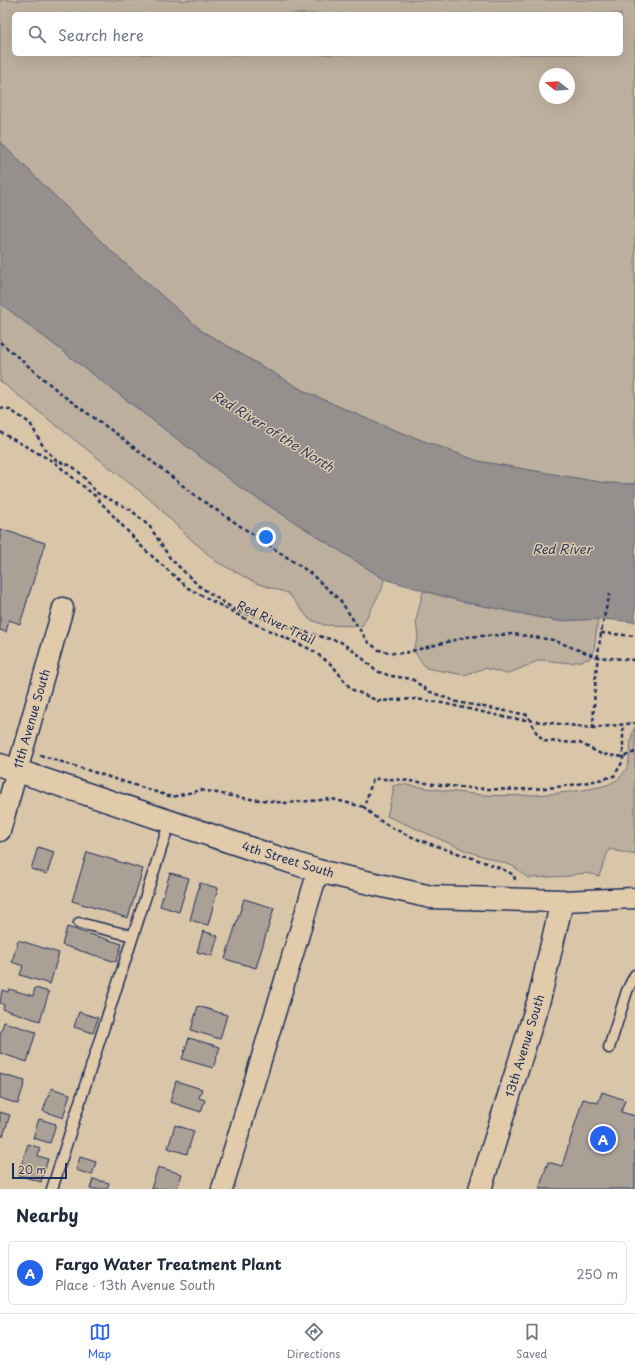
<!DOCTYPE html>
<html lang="en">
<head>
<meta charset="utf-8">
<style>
	:root { --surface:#fff; --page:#f6f6f7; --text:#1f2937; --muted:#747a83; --line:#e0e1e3; --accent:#2563eb }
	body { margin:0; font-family:"Playpen Sans",sans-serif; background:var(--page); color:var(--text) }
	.compass { position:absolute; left:539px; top:68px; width:36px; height:36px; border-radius:50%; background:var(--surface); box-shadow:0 4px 16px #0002; rotate:287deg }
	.scale { position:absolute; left:12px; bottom:10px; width:55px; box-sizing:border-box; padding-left:4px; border:2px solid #1b2f5e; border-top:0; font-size:11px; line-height:14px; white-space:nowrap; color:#1b2f5e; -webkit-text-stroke:3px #e1cbab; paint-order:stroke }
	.you { position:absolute; left:266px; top:537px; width:14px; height:14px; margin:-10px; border:3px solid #fff; border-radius:50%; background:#1a73e8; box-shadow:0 0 0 6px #1a73e833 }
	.badge { display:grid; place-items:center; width:26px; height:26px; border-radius:50%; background:var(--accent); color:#fff; font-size:13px; font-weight:700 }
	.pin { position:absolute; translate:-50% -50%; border:2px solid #fff; box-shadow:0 1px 4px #0006 }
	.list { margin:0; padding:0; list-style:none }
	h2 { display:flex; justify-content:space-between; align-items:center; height:52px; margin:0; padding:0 16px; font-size:17px }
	h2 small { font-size:13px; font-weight:400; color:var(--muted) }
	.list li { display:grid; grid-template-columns:26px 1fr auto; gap:12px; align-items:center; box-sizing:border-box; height:64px; margin:0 8px 8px; padding:0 8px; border:1px solid var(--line); border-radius:6px }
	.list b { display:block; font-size:15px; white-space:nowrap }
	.list p { margin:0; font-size:13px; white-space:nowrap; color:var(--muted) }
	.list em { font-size:13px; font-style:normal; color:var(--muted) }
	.icon { flex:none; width:22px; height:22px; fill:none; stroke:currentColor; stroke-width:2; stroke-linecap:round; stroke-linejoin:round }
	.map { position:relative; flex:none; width:635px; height:1189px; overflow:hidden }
	.search { position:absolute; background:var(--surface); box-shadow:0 4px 16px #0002; left:12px; right:12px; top:12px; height:44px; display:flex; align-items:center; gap:10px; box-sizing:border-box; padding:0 14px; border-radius:6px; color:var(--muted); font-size:15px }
	.sheet { height:124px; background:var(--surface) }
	nav { display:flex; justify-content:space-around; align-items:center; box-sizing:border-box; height:56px; border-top:1px solid var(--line); background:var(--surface); font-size:11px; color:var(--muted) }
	nav a { display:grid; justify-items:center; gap:2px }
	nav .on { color:var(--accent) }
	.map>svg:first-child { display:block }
	.green { fill:#bdaf9d; stroke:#6c6f7e; fill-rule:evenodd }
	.water { fill:#95908e; stroke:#64697b }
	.building { fill:#aaa096; stroke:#1b2f5e }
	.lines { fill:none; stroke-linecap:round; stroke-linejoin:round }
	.lane-casing { stroke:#1b2f5e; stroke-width:13 }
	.street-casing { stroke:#1b2f5e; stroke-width:23 }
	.secondary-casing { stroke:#1b2f5e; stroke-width:25 }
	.path { stroke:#1b2f5e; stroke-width:2.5; stroke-dasharray:4 3; stroke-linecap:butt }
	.lane { stroke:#e1cbab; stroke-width:10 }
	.street { stroke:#e1cbab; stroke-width:20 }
	.secondary { stroke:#e1cbab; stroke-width:22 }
	.labels { text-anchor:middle; stroke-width:3; stroke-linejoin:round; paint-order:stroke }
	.street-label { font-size:12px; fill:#1b2f5e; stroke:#e1cbab }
	.water-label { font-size:13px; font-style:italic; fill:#2d3e65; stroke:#e1cbab }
</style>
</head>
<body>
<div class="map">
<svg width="635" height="1189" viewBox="0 0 635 1189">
	<rect width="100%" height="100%" fill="#d9c5a8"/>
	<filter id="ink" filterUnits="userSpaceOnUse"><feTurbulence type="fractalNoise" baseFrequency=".025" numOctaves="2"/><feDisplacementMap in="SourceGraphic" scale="8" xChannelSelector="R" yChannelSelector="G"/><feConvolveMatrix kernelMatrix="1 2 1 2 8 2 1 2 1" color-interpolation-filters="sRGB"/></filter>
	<g filter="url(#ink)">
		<path class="green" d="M0,0H635V484L605,483L478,461L381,425L304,391L202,331L111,251L0,142ZM14,14H621V54H14ZM545,74H569V98H545Z
			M0,303L241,488L384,579L382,589L362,626L324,625L309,619L288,593L256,583L217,562L185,534L151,500L0,381Z
			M423,591L460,601L557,621L598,619L594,649L589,659L571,663L540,660L507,674L485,668L464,675L426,668L413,650L418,638L416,621Z
			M635,727V855L609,849L599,876C589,873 580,872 570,876L528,878L513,866L467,851L387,816L393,794V786L400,784C428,788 456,793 485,795C517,797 572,794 603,786C611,784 618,780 623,774C634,761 627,741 635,727Z"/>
		<path class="water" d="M0,142L111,251L202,331L304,391L381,425L478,461L605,483L635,484V622L603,619L557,621L460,601L384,579L241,488L0,303Z"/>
		<path class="building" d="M0,529L45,543L20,624L9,620L6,632L0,630Z
			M38,847L54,852L47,874L31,869Z
			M87,852L143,869L128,918L72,901Z
			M170,873L189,878L179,912L160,906Z
			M200,883L218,888L208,925L190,920Z
			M244,899L274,908L256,968L225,959Z
			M67,927L122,944L116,962L62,945Z
			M203,931L218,936L212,956L197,952Z
			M18,940L59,953L50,984L20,975L23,966L12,962Z
			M35,988L49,992L40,1021L3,1009L4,1005L0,1003L2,990L8,992L9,989L33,996Z
			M198,1006L227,1015L220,1039L191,1030Z
			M79,1012L98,1018L93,1033L74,1027Z
			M4,1022L36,1032L27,1062L0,1053V1035Z
			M189,1038L220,1047L213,1068L182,1059Z
			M0,1074L25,1081L18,1104L0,1098Z
			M176,1081L202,1089L199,1098L205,1100L201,1112L170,1102Z
			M51,1088L70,1094L63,1118L43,1111Z
			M602,1092L625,1100L621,1112L635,1116V1189H539L548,1162L562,1166L583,1099L598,1103Z
			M0,1112L10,1115L3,1136L0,1135Z
			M39,1119L56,1124L50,1143L33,1138Z
			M175,1125L194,1131L187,1154L168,1148Z
			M28,1144L40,1148L38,1156L48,1159L41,1182L18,1175Z
			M80,1157L96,1162L92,1175L76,1170Z
			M158,1167L182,1174L177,1189H151Z
			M93,1179L109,1183L107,1189H90Z"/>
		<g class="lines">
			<g class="lane-casing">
				<path id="lane" d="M79,923L133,936L170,821
					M609,1048L627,991L635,975
					M52,1189L133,936"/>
			</g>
			<g class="street-casing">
				<path id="street" d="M0,831L63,608
					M562,901L635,898
					M222,1189L318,871"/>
			</g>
			<g class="secondary-casing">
				<path id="secondary" d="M0,765L318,871L431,897L562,901L540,996L480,1189"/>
			</g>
			<path class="path" d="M0,342L65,397L118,435L200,499L309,572L340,600L368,642L379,650L392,653H404L466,637L514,634L553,640L597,657L635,660
				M0,408L10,410L30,423L44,448L57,461L72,466L81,474L97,493L131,510L150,527L170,558L199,586L235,610L315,635L341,642L359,655L376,671L391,676L412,679L428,691L457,702L528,715L536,732L544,741L580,743L601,754L623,757L635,752
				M0,432L54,462L95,496L144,549L188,588L255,624L312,650L333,666L351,689L378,701L416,699L442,703L509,718L593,728L635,723
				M601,633L635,636
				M593,728C595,682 597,638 610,594
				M40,755L172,797L201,790L243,798L286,803L332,799L364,807
				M515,880L514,875C471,852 396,842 364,807L373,779C399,778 423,783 449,786C504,792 560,791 614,776L623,761V726"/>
			<use href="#lane" class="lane"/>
			<use href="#street" class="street"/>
			<use href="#secondary" class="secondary"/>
		</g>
	</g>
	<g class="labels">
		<g class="street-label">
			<text transform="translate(276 623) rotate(26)" y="4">Red River Trail</text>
			<text transform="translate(32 719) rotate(-74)" y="4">11th Avenue South</text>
			<text transform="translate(288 860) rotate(17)" y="4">4th Street South</text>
			<text transform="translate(525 1046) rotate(-73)" y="4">13th Avenue South</text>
		</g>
		<g class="water-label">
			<text transform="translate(273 431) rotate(32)" y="5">Red River of the North</text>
			<text x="562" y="554">Red River</text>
		</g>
	</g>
</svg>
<svg class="compass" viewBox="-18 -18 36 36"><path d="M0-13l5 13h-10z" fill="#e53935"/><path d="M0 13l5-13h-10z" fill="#747a83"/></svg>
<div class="scale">20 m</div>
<div class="you"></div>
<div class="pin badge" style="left:603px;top:1139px">A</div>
<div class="search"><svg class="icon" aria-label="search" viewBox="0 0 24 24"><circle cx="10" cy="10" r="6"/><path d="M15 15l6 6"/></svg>Search here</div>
</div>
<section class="sheet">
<h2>Nearby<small></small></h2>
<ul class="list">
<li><span class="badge">A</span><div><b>Fargo Water Treatment Plant</b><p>Place · 13th Avenue South</p></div><em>250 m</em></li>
</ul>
</section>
<nav>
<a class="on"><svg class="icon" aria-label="map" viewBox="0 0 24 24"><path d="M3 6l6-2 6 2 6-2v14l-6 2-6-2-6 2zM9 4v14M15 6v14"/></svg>Map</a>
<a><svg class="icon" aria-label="directions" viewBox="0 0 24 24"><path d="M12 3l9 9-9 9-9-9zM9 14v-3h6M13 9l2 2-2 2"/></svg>Directions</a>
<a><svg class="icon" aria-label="saved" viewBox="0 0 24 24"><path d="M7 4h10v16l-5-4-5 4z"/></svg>Saved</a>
</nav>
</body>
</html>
